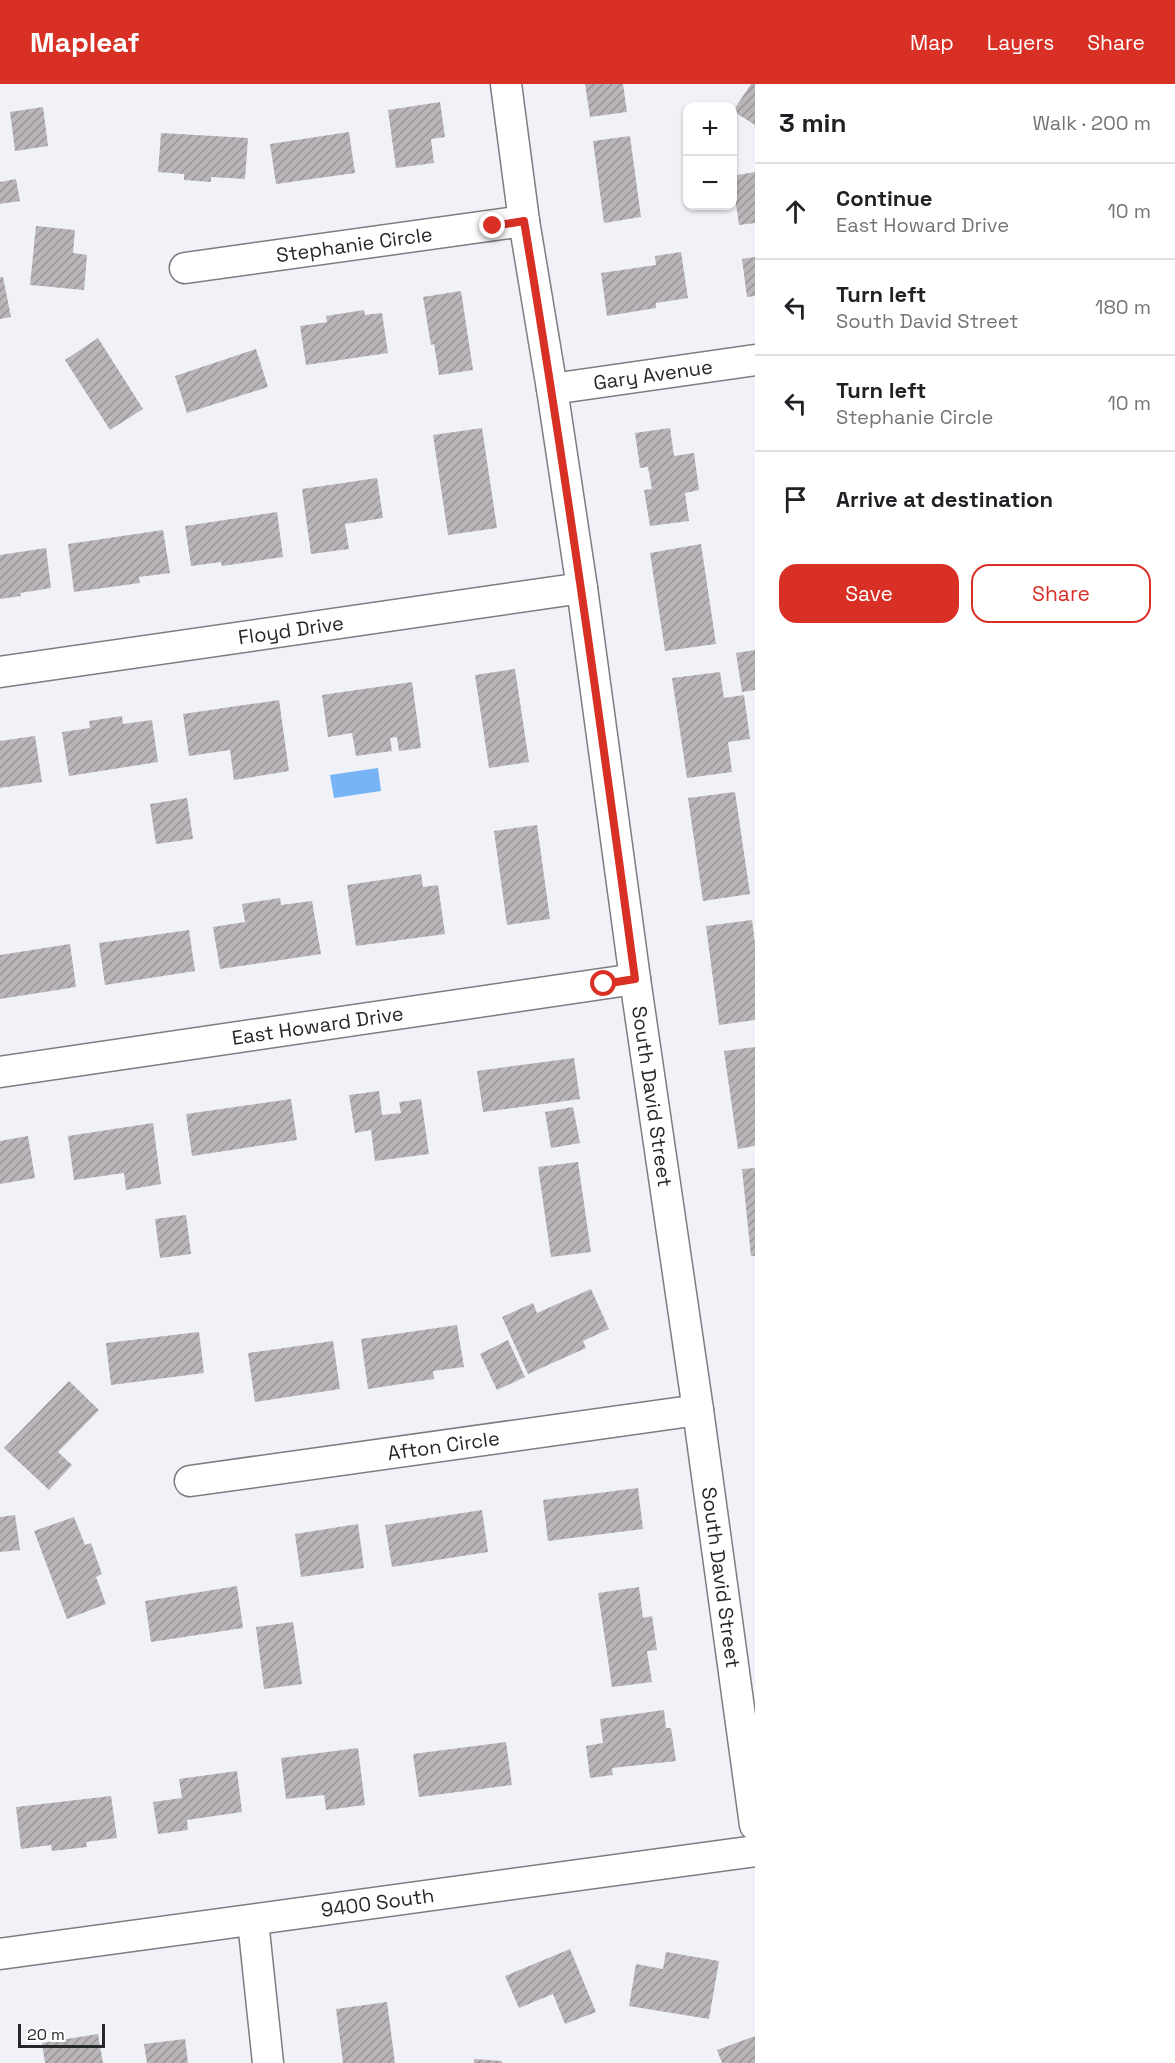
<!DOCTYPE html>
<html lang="en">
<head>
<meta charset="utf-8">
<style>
	:root { --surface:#fff; --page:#f2f2f2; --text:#202124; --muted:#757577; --line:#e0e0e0; --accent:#d93025 }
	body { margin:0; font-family:"Space Grotesk",sans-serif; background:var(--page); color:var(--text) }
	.controls { position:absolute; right:18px; top:18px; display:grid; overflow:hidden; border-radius:12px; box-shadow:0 2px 4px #0004 }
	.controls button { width:54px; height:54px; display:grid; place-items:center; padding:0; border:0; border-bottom:2px solid var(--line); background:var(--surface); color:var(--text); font:30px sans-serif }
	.scale { position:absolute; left:18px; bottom:15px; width:87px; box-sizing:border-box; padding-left:6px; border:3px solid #262728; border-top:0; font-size:16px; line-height:21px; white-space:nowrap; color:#262728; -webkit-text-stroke:4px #fff; paint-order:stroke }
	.stop { position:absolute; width:18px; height:18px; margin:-14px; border:4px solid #d93025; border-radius:50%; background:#fff }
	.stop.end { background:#d93025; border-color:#fff; box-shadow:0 2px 6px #0008 }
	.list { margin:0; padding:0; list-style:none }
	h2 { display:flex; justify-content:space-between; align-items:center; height:78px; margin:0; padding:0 24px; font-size:26px }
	h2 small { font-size:20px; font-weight:400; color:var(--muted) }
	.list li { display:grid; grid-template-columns:39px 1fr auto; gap:18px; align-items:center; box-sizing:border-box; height:96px; padding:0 24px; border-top:2px solid var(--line) }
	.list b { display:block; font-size:22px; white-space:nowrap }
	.list p { margin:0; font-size:20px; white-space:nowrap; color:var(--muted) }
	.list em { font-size:20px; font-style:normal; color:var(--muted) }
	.actions { display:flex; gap:12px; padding:18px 24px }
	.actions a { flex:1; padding:14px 0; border:2px solid var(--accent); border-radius:18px; text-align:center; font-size:21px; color:var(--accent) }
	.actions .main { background:var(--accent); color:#fff }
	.icon { flex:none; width:33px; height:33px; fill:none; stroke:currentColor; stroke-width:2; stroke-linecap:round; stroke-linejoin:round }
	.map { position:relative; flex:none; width:755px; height:1979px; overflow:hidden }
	header { display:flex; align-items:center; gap:36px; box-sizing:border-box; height:84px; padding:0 30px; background:var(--accent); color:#fff }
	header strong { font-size:28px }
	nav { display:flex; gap:33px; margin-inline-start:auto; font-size:21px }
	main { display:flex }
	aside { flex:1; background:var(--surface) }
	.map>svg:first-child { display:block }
	.water { fill:#77b4f5 }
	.building { fill:url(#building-hatch) }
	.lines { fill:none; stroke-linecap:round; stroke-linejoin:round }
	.minor-casing { stroke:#7c7d82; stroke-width:33 }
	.minor { stroke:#fff; stroke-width:30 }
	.route { stroke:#d93025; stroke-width:8 }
	.labels { text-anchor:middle; stroke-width:6; stroke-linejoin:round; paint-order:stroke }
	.street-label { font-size:20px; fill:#262728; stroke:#fff }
</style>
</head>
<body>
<header>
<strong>Mapleaf</strong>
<nav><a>Map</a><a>Layers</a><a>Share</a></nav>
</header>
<main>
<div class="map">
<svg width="755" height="1979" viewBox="0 0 755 1979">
	<defs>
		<pattern id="building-hatch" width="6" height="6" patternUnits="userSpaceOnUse" patternTransform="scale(1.5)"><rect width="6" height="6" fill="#bab5b8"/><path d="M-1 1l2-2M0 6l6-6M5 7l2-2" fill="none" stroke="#979396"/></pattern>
	</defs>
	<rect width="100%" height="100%" fill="#f1f2f7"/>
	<path class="water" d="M378,684L381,707L334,714L330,691Z"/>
	<path class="building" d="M585,0H623L627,28L590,33Z
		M751,0H755V41L733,27Z
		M440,18L445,53L431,55L434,79L396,84L388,26Z
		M43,23L48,62L15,67L10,28Z
		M349,48L355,89L276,100L270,60Z
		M161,49L248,54L245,95L211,93V98L184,96V90L158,88Z
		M630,52L641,133L604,139L593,57Z
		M755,88V139L739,141L732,92Z
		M16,95L20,117L0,120V98Z
		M36,142L75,146L73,169L87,171L84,206L30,201Z
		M681,168L688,214L656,219V224L607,232L601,189L656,181L655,172Z
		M755,173V212L747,213L742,175Z
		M0,193H3L11,233L0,235Z
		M461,207L473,286L439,291L434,260L431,261L423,213Z
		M364,226L365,231L382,229L388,269L306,281L300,242L327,238L326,232Z
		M98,254L143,325L110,346L65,276Z
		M256,265L268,303L187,329L175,292Z
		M482,344L497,444L448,451L433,351Z
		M670,344L674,372L694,369L699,406L685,409L689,437L650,442L644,406L652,405L648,383L640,384L635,349Z
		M377,394L383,434L345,440L349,465L311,470L302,405Z
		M277,428L283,473L222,482L221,478L191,482L185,442Z
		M163,446L170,489L139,493L140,499L74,508L68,460Z
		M701,460L716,560L665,567L650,469Z
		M46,464L51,504L20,509L21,512L0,515V471Z
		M755,566V606L742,608L736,569Z
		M515,585L529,678L489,684L475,591Z
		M720,588L724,614L744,611L750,655L728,658L732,688L687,694L672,594Z
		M412,598L421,664L399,667L397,653L390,654L392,667L356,672L352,649L328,653L322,611Z
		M279,616L289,687L234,696L230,666L189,672L183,630Z
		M122,632L123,640L152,636L158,678L69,692L62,648L90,644L89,637Z
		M35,652L42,698L0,704V657Z
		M735,708L750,810L703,817L688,714Z
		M187,714L193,755L156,760L150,720Z
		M537,741L550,835L507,841L494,747Z
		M421,790L423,803L438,801L445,850L356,862L347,801Z
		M280,814L281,821L312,817L321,870L220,885L213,843L245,838L242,820Z
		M752,836L755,860V936L719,941L706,842Z
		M189,846L195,887L105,901L99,859Z
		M70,860L76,903L0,915V871Z
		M755,963V1062L738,1065L724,967Z
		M574,974L580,1015L483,1028L477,987Z
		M379,1007L382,1031L401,1029L399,1018L421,1015L429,1070L375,1077L371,1046L355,1049L349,1011Z
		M291,1015L297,1056L192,1072L186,1030Z
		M573,1023L580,1059L551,1064L545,1028Z
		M153,1039L161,1100L126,1106L124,1089L74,1096L68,1052Z
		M28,1052L35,1094L0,1100V1057Z
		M578,1078L591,1168L551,1173L538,1083Z
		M755,1084V1172H751L742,1085Z
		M186,1131L191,1170L160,1174L155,1135Z
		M591,1205L609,1245L583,1257L586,1264L528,1290L502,1233L533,1219L537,1229Z
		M457,1241L464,1283L433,1287L434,1295L368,1305L361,1255Z
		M199,1248L204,1289L111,1301L106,1259Z
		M508,1256L525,1293L497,1306L480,1270Z
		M333,1257L340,1305L255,1318L248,1269Z
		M69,1297L99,1326L58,1368L72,1381L49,1406L4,1364Z
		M638,1404L643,1445L548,1457L543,1416Z
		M482,1426L488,1468L392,1483L385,1441Z
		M15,1431L20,1466L0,1468V1433Z
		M74,1433L85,1461L91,1459L102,1490L96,1493L106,1520L67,1535L34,1447Z
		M358,1440L364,1484L301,1493L295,1450Z
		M237,1502L243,1544L151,1558L145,1517Z
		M639,1503L643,1534L652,1532L657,1566L647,1567L652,1598L612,1603L598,1509Z
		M293,1538L302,1600L264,1605L256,1543Z
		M664,1626L666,1644H671L676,1677L612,1684L613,1691L590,1694L586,1662L603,1659L600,1635Z
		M506,1658L512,1701L419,1713L413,1670Z
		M358,1664L365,1721L326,1726L324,1711L286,1715L281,1674Z
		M237,1687L242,1728L187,1736L188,1746L158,1750L153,1718L182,1714L179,1695Z
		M111,1712L117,1754L86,1758L87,1763L52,1767L51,1761L21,1765L16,1723Z
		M570,1865L596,1928L565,1940L553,1910L519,1924L505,1892Z
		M666,1868L719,1877L709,1935L629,1922L636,1880L663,1885Z
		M387,1918L395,1979H343L336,1925Z
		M98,1950L103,1979H45L42,1959Z
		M755,1952V1979H722L717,1966Z
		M185,1955L188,1979H147L144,1960Z
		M474,1975L502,1977V1979H474Z"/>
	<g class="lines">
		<g class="minor-casing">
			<g id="minor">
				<path id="s1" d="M506,0L524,137L552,305L582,504L635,895L698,1326L755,1741"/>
				<path id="s2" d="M185,184L524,137"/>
				<path id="s3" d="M552,305L755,276"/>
				<path id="s4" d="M0,588L582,504"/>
				<path id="s5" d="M0,988L635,895"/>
				<path id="s6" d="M190,1397L698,1326"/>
				<path d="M253,1837L268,1979"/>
				<path id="s7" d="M0,1870L755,1767"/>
			</g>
		</g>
		<use href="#minor" class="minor"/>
	</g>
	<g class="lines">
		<path class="route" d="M493,142L524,137C566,389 601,642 635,895L604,900"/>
	</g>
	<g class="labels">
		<g class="street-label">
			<text dy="7" stroke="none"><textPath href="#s2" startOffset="171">Stephanie Circle</textPath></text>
			<text dy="7" stroke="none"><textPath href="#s3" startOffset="102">Gary Avenue</textPath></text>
			<text dy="7" stroke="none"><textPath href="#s4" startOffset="294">Floyd Drive</textPath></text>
			<text dy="7" stroke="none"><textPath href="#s5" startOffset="321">East Howard Drive</textPath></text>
			<text dy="7" stroke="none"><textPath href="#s1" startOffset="1023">South David Street</textPath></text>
			<text dy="7" stroke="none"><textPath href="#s6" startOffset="256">Afton Circle</textPath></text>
			<text dy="7" stroke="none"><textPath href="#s1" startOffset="1509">South David Street</textPath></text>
			<text dy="7" stroke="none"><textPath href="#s7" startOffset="381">9400 South</textPath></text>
		</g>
	</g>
</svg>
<div class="controls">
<button>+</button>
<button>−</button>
</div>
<div class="scale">20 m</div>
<div class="stop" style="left:604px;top:900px"></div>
<div class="stop end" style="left:493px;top:142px"></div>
</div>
<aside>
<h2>3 min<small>Walk · 200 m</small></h2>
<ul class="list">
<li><svg class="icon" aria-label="ahead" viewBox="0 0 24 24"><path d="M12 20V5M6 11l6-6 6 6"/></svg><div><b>Continue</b><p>East Howard Drive</p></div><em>10 m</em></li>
<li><svg class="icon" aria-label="left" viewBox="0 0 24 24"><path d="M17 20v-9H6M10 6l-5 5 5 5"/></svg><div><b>Turn left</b><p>South David Street</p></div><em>180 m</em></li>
<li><svg class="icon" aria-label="left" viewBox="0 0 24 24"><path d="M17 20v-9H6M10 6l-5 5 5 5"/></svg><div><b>Turn left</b><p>Stephanie Circle</p></div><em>10 m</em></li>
<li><svg class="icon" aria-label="arrive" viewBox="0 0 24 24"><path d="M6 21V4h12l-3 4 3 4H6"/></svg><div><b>Arrive at destination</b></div></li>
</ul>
<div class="actions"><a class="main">Save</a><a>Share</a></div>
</aside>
</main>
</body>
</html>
